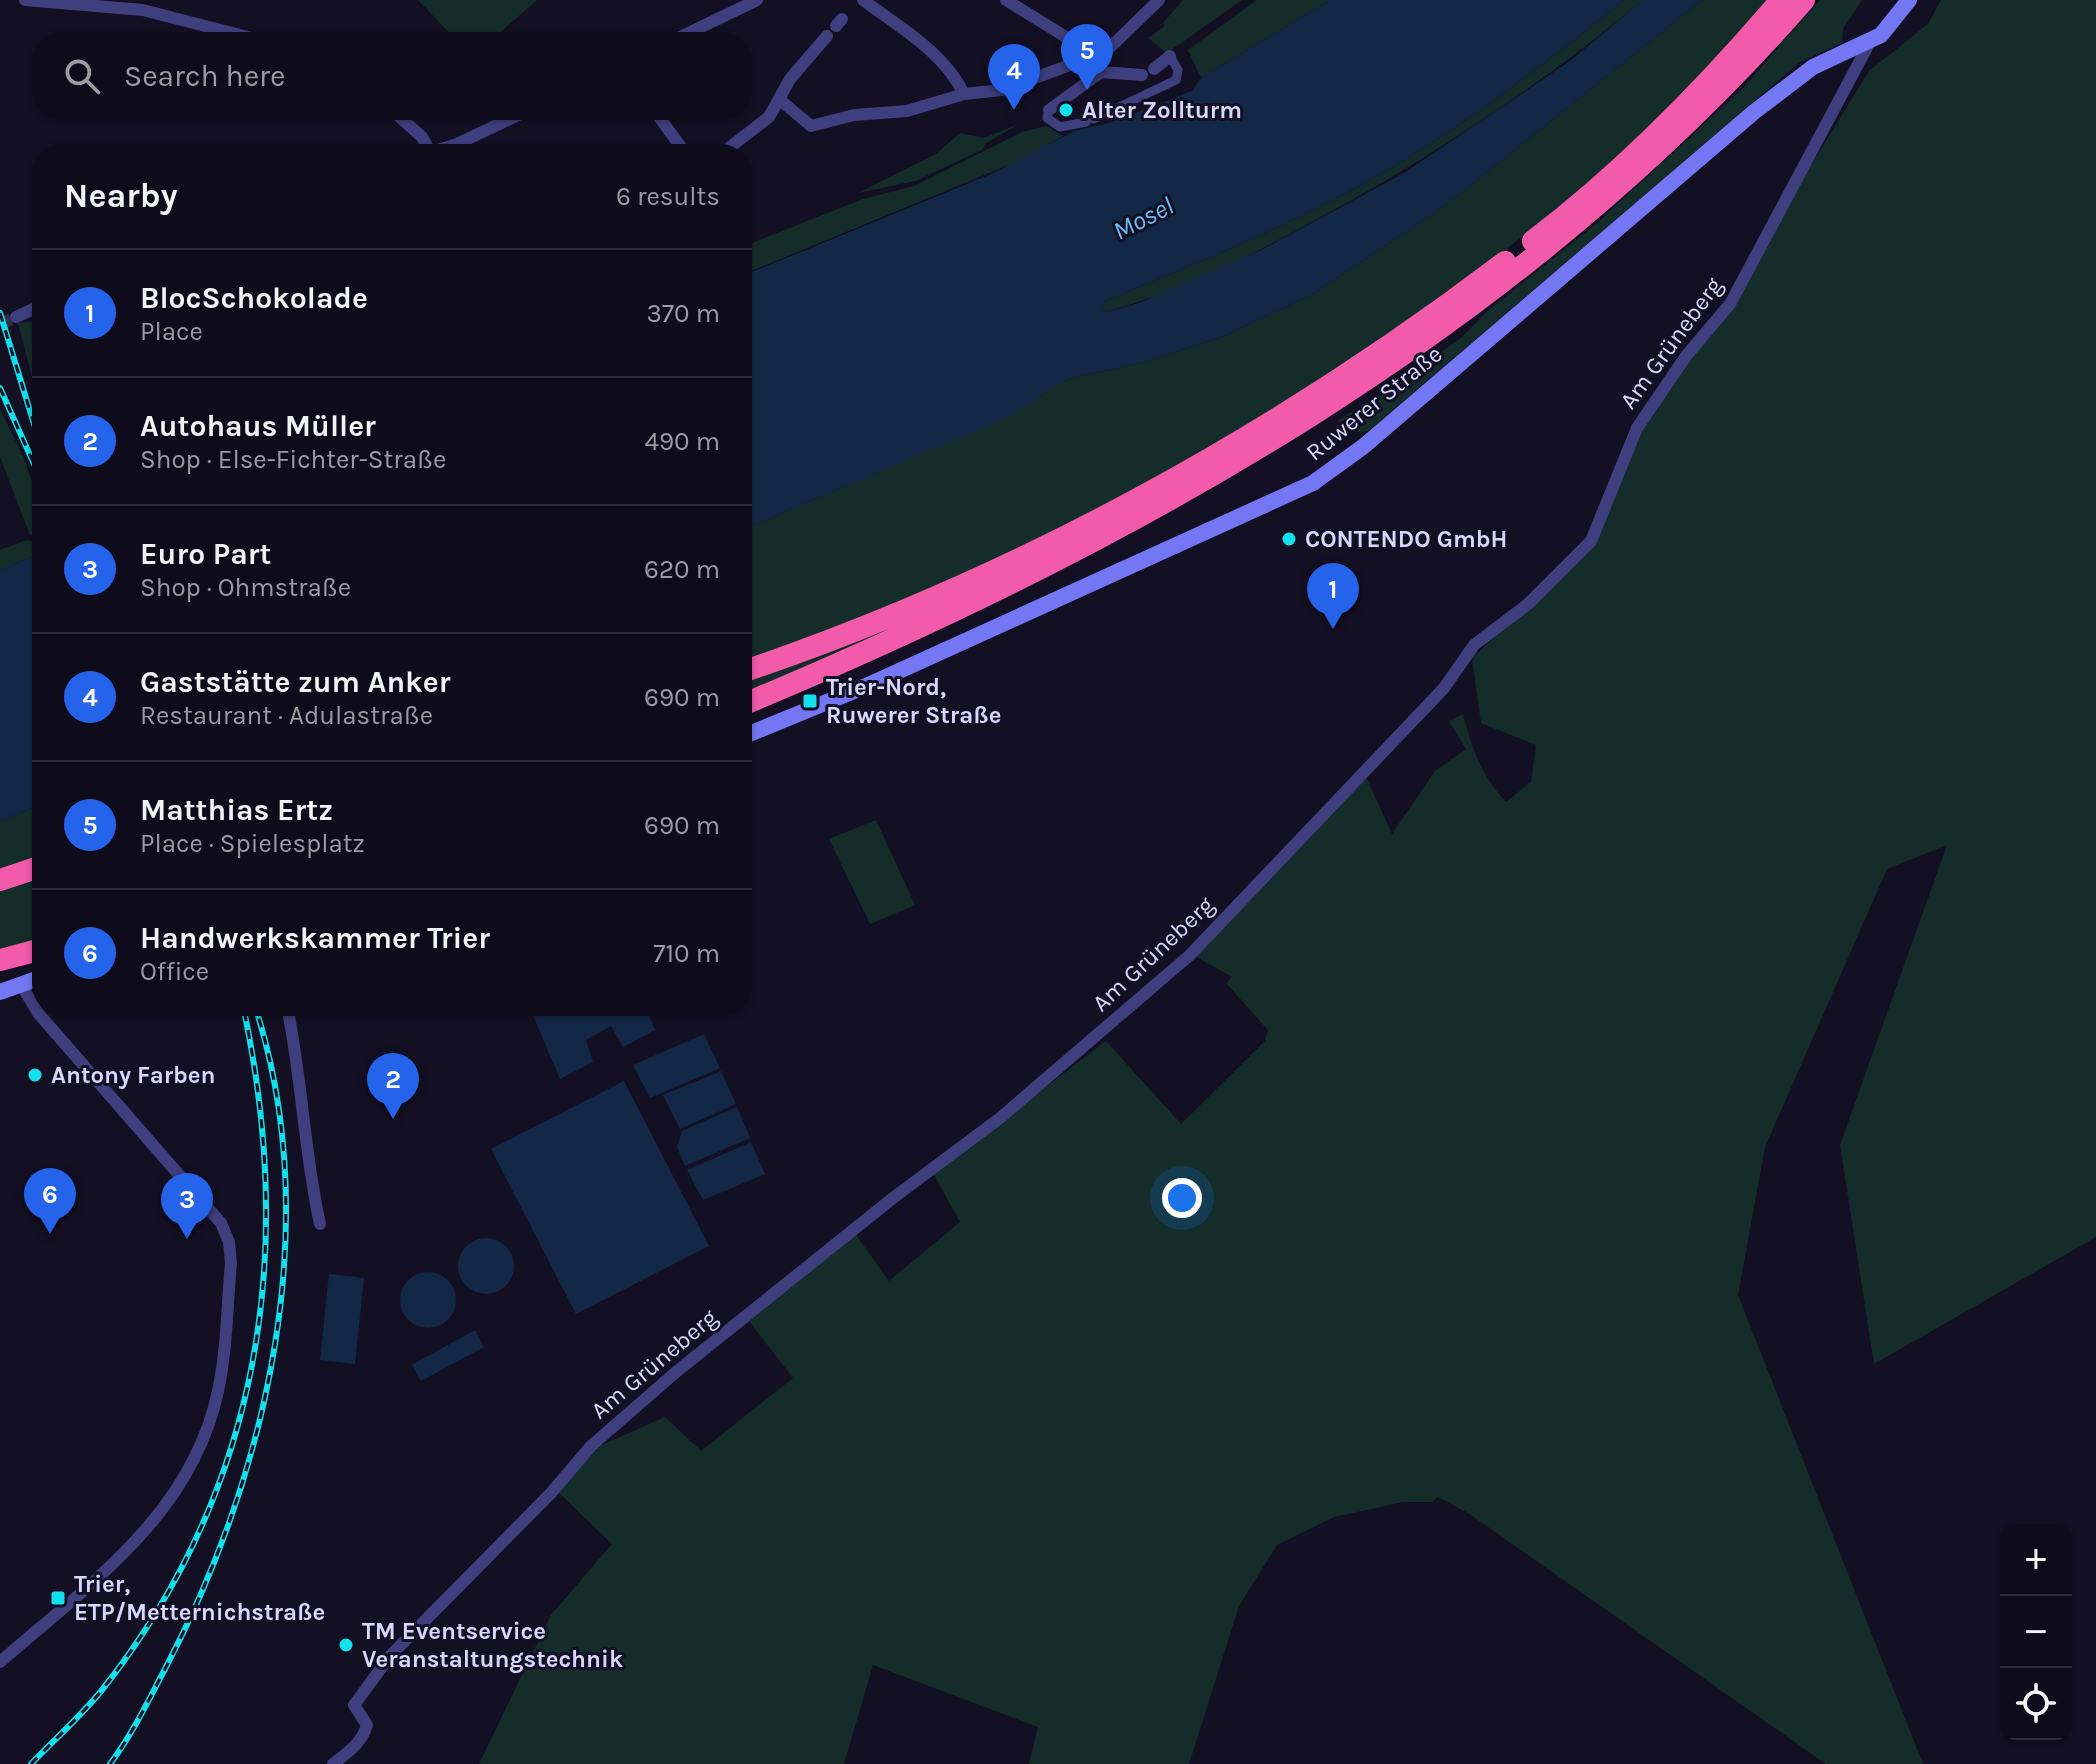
<!DOCTYPE html>
<html lang="en">
<head>
<meta charset="utf-8">
<style>
	:root { --surface:#0e0c1a; --page:#1c1a27; --text:#f1f3f6; --muted:#9b9ba2; --line:#2e2c39; --accent:#2563eb }
	body { margin:0; font-family:Karla,sans-serif; background:var(--page); color:var(--text) }
	.controls { position:absolute; right:24px; bottom:24px; display:grid; overflow:hidden; border-radius:16px; box-shadow:0 2px 6px #0004 }
	.controls button { width:72px; height:72px; display:grid; place-items:center; padding:0; border:0; border-bottom:2px solid var(--line); background:var(--surface); color:var(--text); font:40px sans-serif }
	.you { position:absolute; left:1182px; top:1198px; width:28px; height:28px; margin:-20px; border:6px solid #fff; border-radius:50%; background:#1a73e8; box-shadow:0 0 0 12px #1a73e833 }
	.badge { display:grid; place-items:center; width:52px; height:52px; border-radius:50%; background:var(--accent); color:#fff; font-size:26px; font-weight:700 }
	.pin { position:absolute; translate:-50% -66px; filter:drop-shadow(0 2px 4px #0008) }
	.pin::after { content:''; position:absolute; top:42px; width:28px; height:24px; background:inherit; clip-path:polygon(0 0,100% 0,50% 100%) }
	.list { margin:0; padding:0; list-style:none }
	h2 { display:flex; justify-content:space-between; align-items:center; height:104px; margin:0; padding:0 32px; font-size:34px }
	h2 small { font-size:26px; font-weight:400; color:var(--muted) }
	.list li { display:grid; grid-template-columns:52px 1fr auto; gap:24px; align-items:center; box-sizing:border-box; height:128px; padding:0 32px; border-top:2px solid var(--line) }
	.list b { display:block; font-size:30px; white-space:nowrap }
	.list p { margin:0; font-size:26px; white-space:nowrap; color:var(--muted) }
	.list em { font-size:26px; font-style:normal; color:var(--muted) }
	.icon { flex:none; width:44px; height:44px; fill:none; stroke:currentColor; stroke-width:2; stroke-linecap:round; stroke-linejoin:round }
	.map { position:relative; flex:none; width:2096px; height:1764px; overflow:hidden }
	.search { position:absolute; background:var(--surface); box-shadow:0 2px 6px #0004; left:32px; top:32px; width:720px; height:88px; display:flex; align-items:center; gap:20px; box-sizing:border-box; padding:0 28px; border-radius:32px; color:var(--muted); font-size:30px }
	.panel { position:absolute; background:var(--surface); box-shadow:0 2px 6px #0004; left:32px; top:144px; width:720px; height:872px; border-radius:32px }
	.map>svg:first-child { display:block }
	.green { fill:#142d2b }
	.water { fill:#122846 }
	.lines { fill:none; stroke-linecap:round; stroke-linejoin:round }
	.minor-tunnel { stroke:#312e44; stroke-width:12; stroke-dasharray:12 6; stroke-linecap:butt }
	.pedestrian { stroke:#3f3f7f; stroke-width:9 }
	.minor { stroke:#3f3f7f; stroke-width:12 }
	.secondary { stroke:#7477f4; stroke-width:16 }
	.motorway { stroke:#f25aaa; stroke-width:22 }
	.rail-casing { stroke:#12e0ec; stroke-width:6 }
	.rail { stroke:#131023; stroke-width:3; stroke-dasharray:9; stroke-linecap:butt }
	.poi-dot { fill:#12e0ec; stroke:#131023; stroke-width:3 }
	.labels { text-anchor:middle; stroke-width:6; stroke-linejoin:round; paint-order:stroke }
	.poi-label { font-size:24px; font-weight:bold; fill:#d8d6fc; stroke:#131023; text-anchor:start }
	.street-label { font-size:24px; fill:#d8d6fc; stroke:#131023 }
	.water-label { font-size:26px; font-style:italic; fill:#6cbbf4; stroke:#131023 }
</style>
</head>
<body>
<div class="map">
<svg width="2096" height="1764" viewBox="0 0 2096 1764">
	<rect width="100%" height="100%" fill="#131023"/>
	<path class="green" d="M418,0H537L489,42H458Z
		M1183,0H1242L1167,53L1148,38L1165,26L1163,23Z
		M1257,0H1330L1201,78L1188,50Z
		M1624,0H1643C1538,88 1425,161 1305,226C1242,260 1174,294 1105,312L1101,304L1112,298C1207,259 1304,220 1393,167C1474,119 1551,59 1624,0Z
		M1702,0H1771C1545,259 1248,443 939,588C876,617 807,639 742,664V530L1004,418L1068,379L1140,363L1222,337L1313,294L1447,204Z
		M1820,0H1862L1843,29L1842,43L1800,62L1368,431C1355,434 1346,432 1338,421L1460,339L1490,309L1596,224L1742,89Z
		M1941,0H2096V1237L1874,1364L1840,1145L1947,845L1887,869L1765,1147L1738,1295L1923,1764H1826L1468,1513L1438,1497L1432,1502H1403L1334,1517L1277,1545L1239,1606L1189,1764H1029L1038,1727L873,1665L844,1764H479L551,1615L612,1544L558,1492L593,1449L665,1417L701,1451L793,1378L749,1321L856,1235L889,1281L960,1222L933,1173L1106,1041L1181,1124L1265,1041L1268,1030L1226,983L1232,977L1195,956L1366,777L1392,834L1435,771L1466,749L1449,721L1463,714C1472,749 1481,775 1506,802L1531,782L1536,745L1481,723L1472,658L1593,546L1650,412L1726,304L1869,71L1928,24Z
		M1019,124L986,143L982,150L915,181L858,193L936,154L960,133L984,138Z
		M1046,126L1063,136L1023,159L742,275V247L863,199L914,186L1022,132Z
		M34,321L42,346V417L18,323Z
		M0,409C20,450 42,491 42,537L30,535L0,457Z
		M27,540L42,542V553L0,570V550Z
		M988,588L742,696V679Z
		M42,804V858L0,872V821Z
		M876,820L915,905L870,924L829,839Z
		M42,875V941L0,952V889Z"/>
	<path class="water" d="M1330,0H1624C1551,59 1474,119 1393,167C1304,220 1207,259 1112,298L1101,304L1105,312L1139,303L1263,249L1404,173L1570,61L1643,0H1702L1447,204L1313,294L1222,337L1140,363L1068,379L1005,418L742,530V276L989,175L1074,131L1112,122L1192,91L1201,78Z
		M42,553V804L0,821V570Z
		M529,1006H645L655,1030L623,1047L611,1026L586,1040L593,1062L560,1079Z
		M704,1034L720,1068L650,1098L633,1065Z
		M721,1071L736,1104L680,1129L663,1095Z
		M624,1081L709,1246L576,1314L491,1149Z
		M737,1107L750,1138L685,1166L677,1147L682,1131Z
		M751,1142L765,1174L703,1200L687,1170Z
		M458 1266a28 28 0 1 1 56 0a28 28 0 1 1-56 0Z
		M400 1300a28 28 0 1 1 56 0a28 28 0 1 1-56 0Z
		M329,1274L364,1278L355,1364L320,1360Z
		M475,1330L484,1347L421,1381L412,1365Z"/>
	<g class="lines">
		<path class="minor-tunnel" d="M0,324L16,317"/>
		<path class="pedestrian" d="M1049,110L1047,118L1060,127L1086,122
			M1094,119L1176,80L1178,70L1170,56"/>
		<path class="minor" d="M25,0L143,10L267,42
			M863,0C899,27 944,52 964,94L1002,90L1078,62L1101,72
			M1006,0L1066,37L1078,62
			M836,26L842,19
			M670,42L757,0
			M1091,66L1159,0
			M1154,69L1170,56
			M779,99L811,126L854,115L907,111L964,94
			M392,110L422,137L431,153
			M654,110L686,154
			M1049,110L1101,72L1142,75
			M426,154L457,144L529,110
			M721,154L769,117L790,79L827,36
			M16,317L42,305
			M287,1006C302,1079 304,1152 320,1224
			M0,1662C89,1584 192,1515 218,1391C227,1350 227,1306 231,1263L229,1242L221,1223L38,1013L22,986
			M333,1764C347,1753 362,1743 367,1725L354,1705L390,1656L551,1493L591,1446L676,1372L893,1198L1000,1118L1190,955L1444,688L1474,645L1528,604L1591,541L1637,428L1686,356L1730,304L1870,42"/>
		<path class="secondary" d="M742,737L866,686L1313,483L1364,446L1754,112L1813,67L1881,35L1909,0
			M0,992L42,977"/>
		<path class="motorway" d="M1533,241C1625,171 1706,88 1781,0
			M742,672C1016,579 1275,437 1505,262
			M742,705C1138,540 1520,326 1804,0
			M0,880L42,866
			M0,960L42,949"/>
		<g class="rail-casing">
			<path id="rail" d="M0,313L42,450
				M0,388L42,482
				M31,1764C54,1740 81,1716 102,1690C261,1489 296,1252 243,1006
				M110,1764C132,1735 148,1701 165,1669C268,1472 325,1223 255,1006"/>
		</g>
		<use href="#rail" class="rail"/>
	</g>
	<g class="poi-dot">
		<circle cx="1066" cy="110" r="8"/>
		<circle cx="1289" cy="539" r="8"/>
		<rect x="802" y="693" width="16" height="16" rx="4"/>
		<circle cx="35" cy="1075" r="8"/>
		<rect x="50" y="1590" width="16" height="16" rx="4"/>
		<circle cx="346" cy="1645" r="8"/>
	</g>
	<g class="labels">
		<g class="poi-label">
			<text x="1082" y="118">Alter Zollturm</text>
			<text x="1305" y="547">CONTENDO GmbH</text>
			<text x="826" y="695">Trier-Nord,<tspan x="826" dy="28">Ruwerer Straße</tspan></text>
			<text x="51" y="1083">Antony Farben</text>
			<text x="74" y="1592">Trier,<tspan x="74" dy="28">ETP/Metternichstraße</tspan></text>
			<text x="362" y="1639">TM Eventservice<tspan x="362" dy="28">Veranstaltungstechnik</tspan></text>
		</g>
		<g class="street-label">
			<text transform="translate(1671 343) rotate(-54)" y="8">Am Grüneberg</text>
			<text transform="translate(1374 403) rotate(-39)" y="8">Ruwerer Straße</text>
			<text transform="translate(1153 954) rotate(-43)" y="8">Am Grüneberg</text>
			<text transform="translate(654 1364) rotate(-40)" y="8">Am Grüneberg</text>
		</g>
		<g class="water-label">
			<text transform="translate(1143 218) rotate(-27)" y="9">Mosel</text>
		</g>
	</g>
</svg>
<div class="controls">
<button>+</button>
<button>−</button>
<button><svg class="icon" aria-label="locate" viewBox="0 0 24 24"><circle cx="12" cy="12" r="6"/><path d="M12 2v4M12 18v4M2 12h4M18 12h4"/></svg></button>
</div>
<div class="you"></div>
<div class="pin badge" style="left:1333px;top:629px">1</div>
<div class="pin badge" style="left:393px;top:1119px">2</div>
<div class="pin badge" style="left:187px;top:1239px">3</div>
<div class="pin badge" style="left:1014px;top:110px">4</div>
<div class="pin badge" style="left:1087px;top:90px">5</div>
<div class="pin badge" style="left:50px;top:1234px">6</div>
<div class="search"><svg class="icon" aria-label="search" viewBox="0 0 24 24"><circle cx="10" cy="10" r="6"/><path d="M15 15l6 6"/></svg>Search here</div>
<section class="panel">
<h2>Nearby<small>6 results</small></h2>
<ul class="list">
<li><span class="badge">1</span><div><b>BlocSchokolade</b><p>Place</p></div><em>370 m</em></li>
<li><span class="badge">2</span><div><b>Autohaus Müller</b><p>Shop · Else-Fichter-Straße</p></div><em>490 m</em></li>
<li><span class="badge">3</span><div><b>Euro Part</b><p>Shop · Ohmstraße</p></div><em>620 m</em></li>
<li><span class="badge">4</span><div><b>Gaststätte zum Anker</b><p>Restaurant · Adulastraße</p></div><em>690 m</em></li>
<li><span class="badge">5</span><div><b>Matthias Ertz</b><p>Place · Spielesplatz</p></div><em>690 m</em></li>
<li><span class="badge">6</span><div><b>Handwerkskammer Trier</b><p>Office</p></div><em>710 m</em></li>
</ul>
</section>
</div>
</body>
</html>
